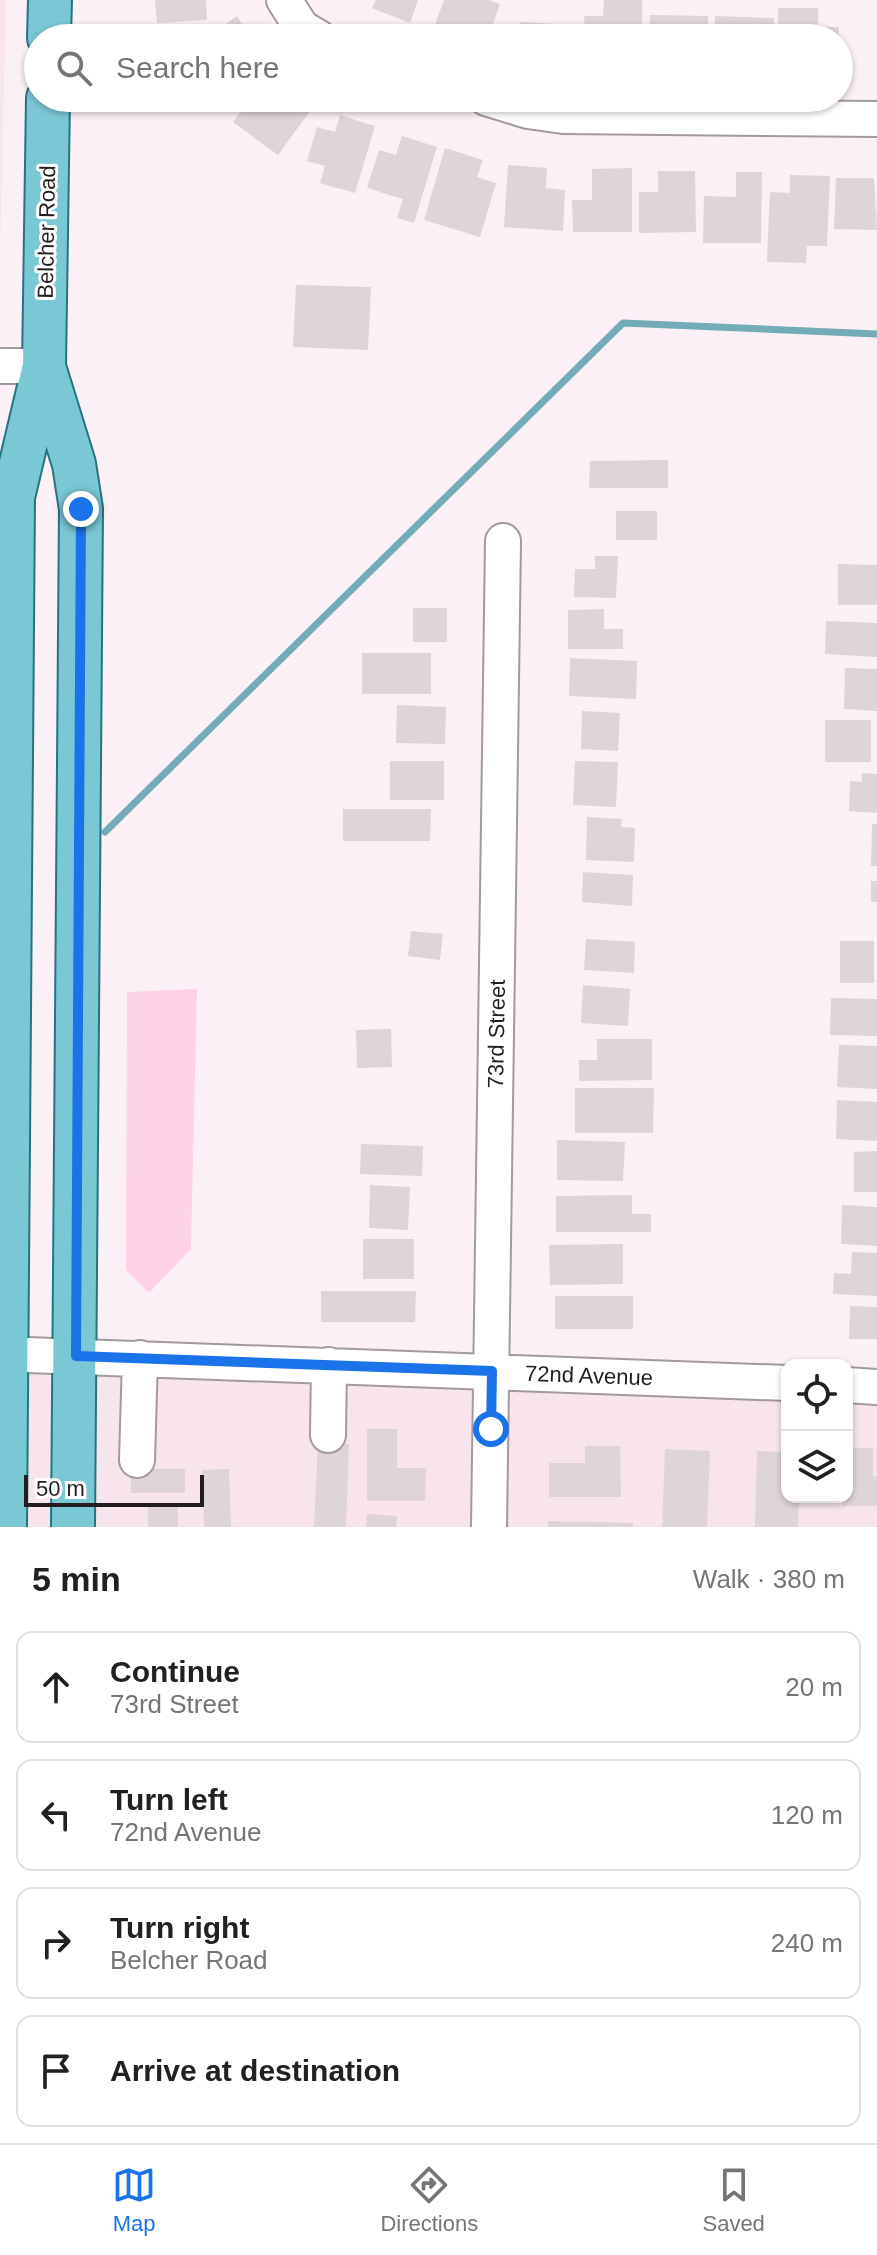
<!DOCTYPE html>
<html lang="en">
<head>
<meta charset="utf-8">
<style>
	:root { --surface:#fff; --page:#f6f6f6; --text:#202124; --muted:#757577; --line:#e0e0e0; --accent:#1a73e8 }
	body { margin:0; font-family:Helvetica,sans-serif; background:var(--page); color:var(--text) }
	.controls { position:absolute; right:24px; bottom:24px; display:grid; overflow:hidden; border-radius:16px; box-shadow:0 2px 6px #0004 }
	.controls button { width:72px; height:72px; display:grid; place-items:center; padding:0; border:0; border-bottom:2px solid var(--line); background:var(--surface); color:var(--text); font:40px sans-serif }
	.scale { position:absolute; left:24px; bottom:20px; width:180px; box-sizing:border-box; padding-left:8px; border:4px solid #221e20; border-top:0; font-size:22px; line-height:28px; white-space:nowrap; color:#221e20; -webkit-text-stroke:6px #fff; paint-order:stroke }
	.stop { position:absolute; width:24px; height:24px; margin:-18px; border:6px solid #1a73e8; border-radius:50%; background:#fff }
	.stop.end { background:#1a73e8; border-color:#fff; box-shadow:0 2px 8px #0008 }
	.list { margin:0; padding:0; list-style:none }
	h2 { display:flex; justify-content:space-between; align-items:center; height:104px; margin:0; padding:0 32px; font-size:34px }
	h2 small { font-size:26px; font-weight:400; color:var(--muted) }
	.list li { display:grid; grid-template-columns:52px 1fr auto; gap:24px; align-items:center; box-sizing:border-box; height:112px; margin:0 16px 16px; padding:0 16px; border:2px solid var(--line); border-radius:16px }
	.list b { display:block; font-size:30px; white-space:nowrap }
	.list p { margin:0; font-size:26px; white-space:nowrap; color:var(--muted) }
	.list em { font-size:26px; font-style:normal; color:var(--muted) }
	.icon { flex:none; width:44px; height:44px; fill:none; stroke:currentColor; stroke-width:2; stroke-linecap:round; stroke-linejoin:round }
	.map { position:relative; flex:none; width:877px; height:1527px; overflow:hidden }
	.search { position:absolute; background:var(--surface); box-shadow:0 2px 6px #0004; left:24px; right:24px; top:24px; height:88px; display:flex; align-items:center; gap:20px; box-sizing:border-box; padding:0 28px; border-radius:44px; color:var(--muted); font-size:30px }
	.sheet { height:616px; background:var(--surface) }
	nav { display:flex; justify-content:space-around; align-items:center; box-sizing:border-box; height:112px; border-top:2px solid var(--line); background:var(--surface); font-size:22px; color:var(--muted) }
	nav a { display:grid; justify-items:center; gap:4px }
	nav .on { color:var(--accent) }
	.map>svg:first-child { display:block }
	.built { fill:#f7e4ed }
	.green { fill:#fed3e8 }
	.lines { fill:none; stroke-linecap:round; stroke-linejoin:round }
	.stream { stroke:#73acb7; stroke-width:7 }
	.building { fill:#dfd4d9 }
	.minor-casing { stroke:#a3999e; stroke-width:38 }
	.major-casing { stroke:#227582; stroke-width:46 }
	.minor { stroke:#fff; stroke-width:34 }
	.major { stroke:#7ac8d4; stroke-width:42 }
	.route { stroke:#1a73e8; stroke-width:10 }
	.labels { text-anchor:middle; stroke-width:6; stroke-linejoin:round; paint-order:stroke }
	.street-label { font-size:22px; fill:#221e20; stroke:#fff }
</style>
</head>
<body>
<div class="map">
<svg width="877" height="1527" viewBox="0 0 877 1527">
	<rect width="100%" height="100%" fill="#faf0f5"/>
	<path class="built" d="M0,0H6L0,249Z
		M20,1369H63L61,1527H18Z
		M88,1370L479,1385L477,1527H86Z
		M504,1386L787,1397V1497H847V1399L877,1400V1527H502Z"/>
	<path class="green" d="M197,989L191,1249L149,1293L126,1270L127,992Z"/>
	<g class="lines">
		<path class="stream" d="M105,832L623,323L877,334"/>
	</g>
	<path class="building" d="M155,0H206L207,20L157,23Z
		M376,0H418L410,23L372,8Z
		M444,0H489L500,4L488,38L465,29L462,38H430Z
		M604,0H642V38H585L584,16H603Z
		M778,8H818V27H839V38H778Z
		M650,15L708,16V38H649Z
		M237,16L251,38H205Z
		M715,16L774,18L773,38H714Z
		M520,22L572,25L571,38H519Z
		M251,98H302L313,107L278,155L233,122Z
		M340,115L375,126L355,193L320,183L325,166L307,161L317,127L335,132Z
		M402,136L437,147L414,223L397,218L403,199L367,188L379,150L396,155Z
		M445,148L483,160L477,177L496,183L480,237L424,220Z
		M508,165L547,168L546,188L565,190L563,231L504,227Z
		M632,168V232H573L572,200H592V169Z
		M658,171H695L696,232L639,233V192H658Z
		M736,172H762L761,243H703L704,196L736,197Z
		M790,175L830,176L827,246H807L806,263L767,262L770,192L790,193Z
		M836,178H874L877,230L834,229Z
		M296,285L371,287L368,350L293,347Z
		M668,460V488H589L590,461Z
		M616,511H657V540H616Z
		M595,556H618L616,598L574,597L575,569H595Z
		M838,564L877,565V605H838Z
		M413,608H447V642H413Z
		M604,609V629H623V649H568V610Z
		M826,621L877,623V657L825,654Z
		M362,653H431V694H362Z
		M570,658L637,661L636,699L569,696Z
		M845,668L877,669V711L844,709Z
		M397,705L446,707L445,744L396,743Z
		M582,711L620,713L618,751L581,749Z
		M825,720H871V762H825Z
		M390,761H444V800H390Z
		M575,761L618,762L616,807L573,805Z
		M862,773L877,774V813L849,811L850,781L862,782Z
		M343,809H431L430,841H343Z
		M587,817L622,819L621,827L635,828L634,862L586,860Z
		M872,824H877V866H871Z
		M583,872L633,875L632,906L582,902Z
		M871,881H877V902H871Z
		M411,931L443,934L440,960L408,956Z
		M586,939L635,942L634,973L584,970Z
		M840,941H874V983H840Z
		M583,985L630,989L628,1026L581,1023Z
		M831,998L877,999V1036L830,1035Z
		M391,1029L392,1067L357,1068L356,1030Z
		M597,1039H652V1080L579,1081V1060H597Z
		M839,1045L877,1046V1089L837,1087Z
		M575,1088H654L653,1133H575Z
		M837,1100L877,1102V1141L836,1139Z
		M557,1140L625,1142L623,1181L557,1180Z
		M361,1144L423,1146L422,1176L360,1174Z
		M877,1151V1192H854V1152Z
		M370,1185L410,1187L408,1230L369,1228Z
		M632,1195V1214H651V1232H556V1196Z
		M842,1205L877,1207V1246L841,1244Z
		M363,1239H414V1279H363Z
		M623,1244V1284L550,1285L549,1245Z
		M852,1252L877,1253V1296L833,1294L834,1273L851,1274Z
		M321,1291H416L415,1322H321Z
		M555,1296H633V1329H555Z
		M850,1306L877,1307V1339H849Z
		M367,1429H397V1468H426L425,1501H367Z
		M318,1443L349,1444L346,1527H314Z
		M585,1446H620L621,1497H549V1463H585Z
		M847,1448H873V1476H877V1506H842V1497H847Z
		M665,1449L710,1451L707,1527H662Z
		M757,1451L787,1452V1497H799L798,1527H755Z
		M131,1469H185V1493H131Z
		M229,1469L231,1527H204L202,1470Z
		M148,1507H178V1527H148Z
		M367,1514L397,1516L396,1527H366Z
		M548,1521L633,1523V1527H548Z"/>
	<g class="lines">
		<g class="minor-casing">
			<path id="minor" d="M284,0L302,28L319,38
				M486,98L528,111L563,116L877,119
				M0,366H44
				M0,1354L787,1383
				M847,1385L877,1387
				M328,1435L329,1365
				M137,1460L140,1358
				M489,1527L503,541"/>
		</g>
		<g class="major-casing">
			<path id="major" d="M49,38L50,0
				M44,367L74,464L81,509L73,1527
				M5,1527L13,497L44,366L48,98"/>
		</g>
		<use href="#minor" class="minor"/>
		<use href="#major" class="major"/>
	</g>
	<g class="lines">
		<path class="route" d="M81,509L76,1356L492,1371L491,1429"/>
	</g>
	<g class="labels">
		<g class="street-label">
			<text transform="translate(46 232) rotate(-89)" y="8">Belcher Road</text>
			<text transform="translate(496 1034) rotate(-89)" y="8">73rd Street</text>
			<text transform="translate(589 1375) rotate(2)" y="8">72nd Avenue</text>
		</g>
	</g>
</svg>
<div class="controls">
<button><svg class="icon" aria-label="locate" viewBox="0 0 24 24"><circle cx="12" cy="12" r="6"/><path d="M12 2v4M12 18v4M2 12h4M18 12h4"/></svg></button>
<button><svg class="icon" aria-label="layers" viewBox="0 0 24 24"><path d="M12 4l9 5-9 5-9-5zM3 14l9 5 9-5"/></svg></button>
</div>
<div class="scale">50 m</div>
<div class="stop" style="left:491px;top:1429px"></div>
<div class="stop end" style="left:81px;top:509px"></div>
<div class="search"><svg class="icon" aria-label="search" viewBox="0 0 24 24"><circle cx="10" cy="10" r="6"/><path d="M15 15l6 6"/></svg>Search here</div>
</div>
<section class="sheet">
<h2>5 min<small>Walk · 380 m</small></h2>
<ul class="list">
<li><svg class="icon" aria-label="ahead" viewBox="0 0 24 24"><path d="M12 20V5M6 11l6-6 6 6"/></svg><div><b>Continue</b><p>73rd Street</p></div><em>20 m</em></li>
<li><svg class="icon" aria-label="left" viewBox="0 0 24 24"><path d="M17 20v-9H6M10 6l-5 5 5 5"/></svg><div><b>Turn left</b><p>72nd Avenue</p></div><em>120 m</em></li>
<li><svg class="icon" aria-label="right" viewBox="0 0 24 24"><path d="M7 20v-9h11M14 6l5 5-5 5"/></svg><div><b>Turn right</b><p>Belcher Road</p></div><em>240 m</em></li>
<li><svg class="icon" aria-label="arrive" viewBox="0 0 24 24"><path d="M6 21V4h12l-3 4 3 4H6"/></svg><div><b>Arrive at destination</b></div></li>
</ul>
</section>
<nav>
<a class="on"><svg class="icon" aria-label="map" viewBox="0 0 24 24"><path d="M3 6l6-2 6 2 6-2v14l-6 2-6-2-6 2zM9 4v14M15 6v14"/></svg>Map</a>
<a><svg class="icon" aria-label="directions" viewBox="0 0 24 24"><path d="M12 3l9 9-9 9-9-9zM9 14v-3h6M13 9l2 2-2 2"/></svg>Directions</a>
<a><svg class="icon" aria-label="saved" viewBox="0 0 24 24"><path d="M7 4h10v16l-5-4-5 4z"/></svg>Saved</a>
</nav>
</body>
</html>
